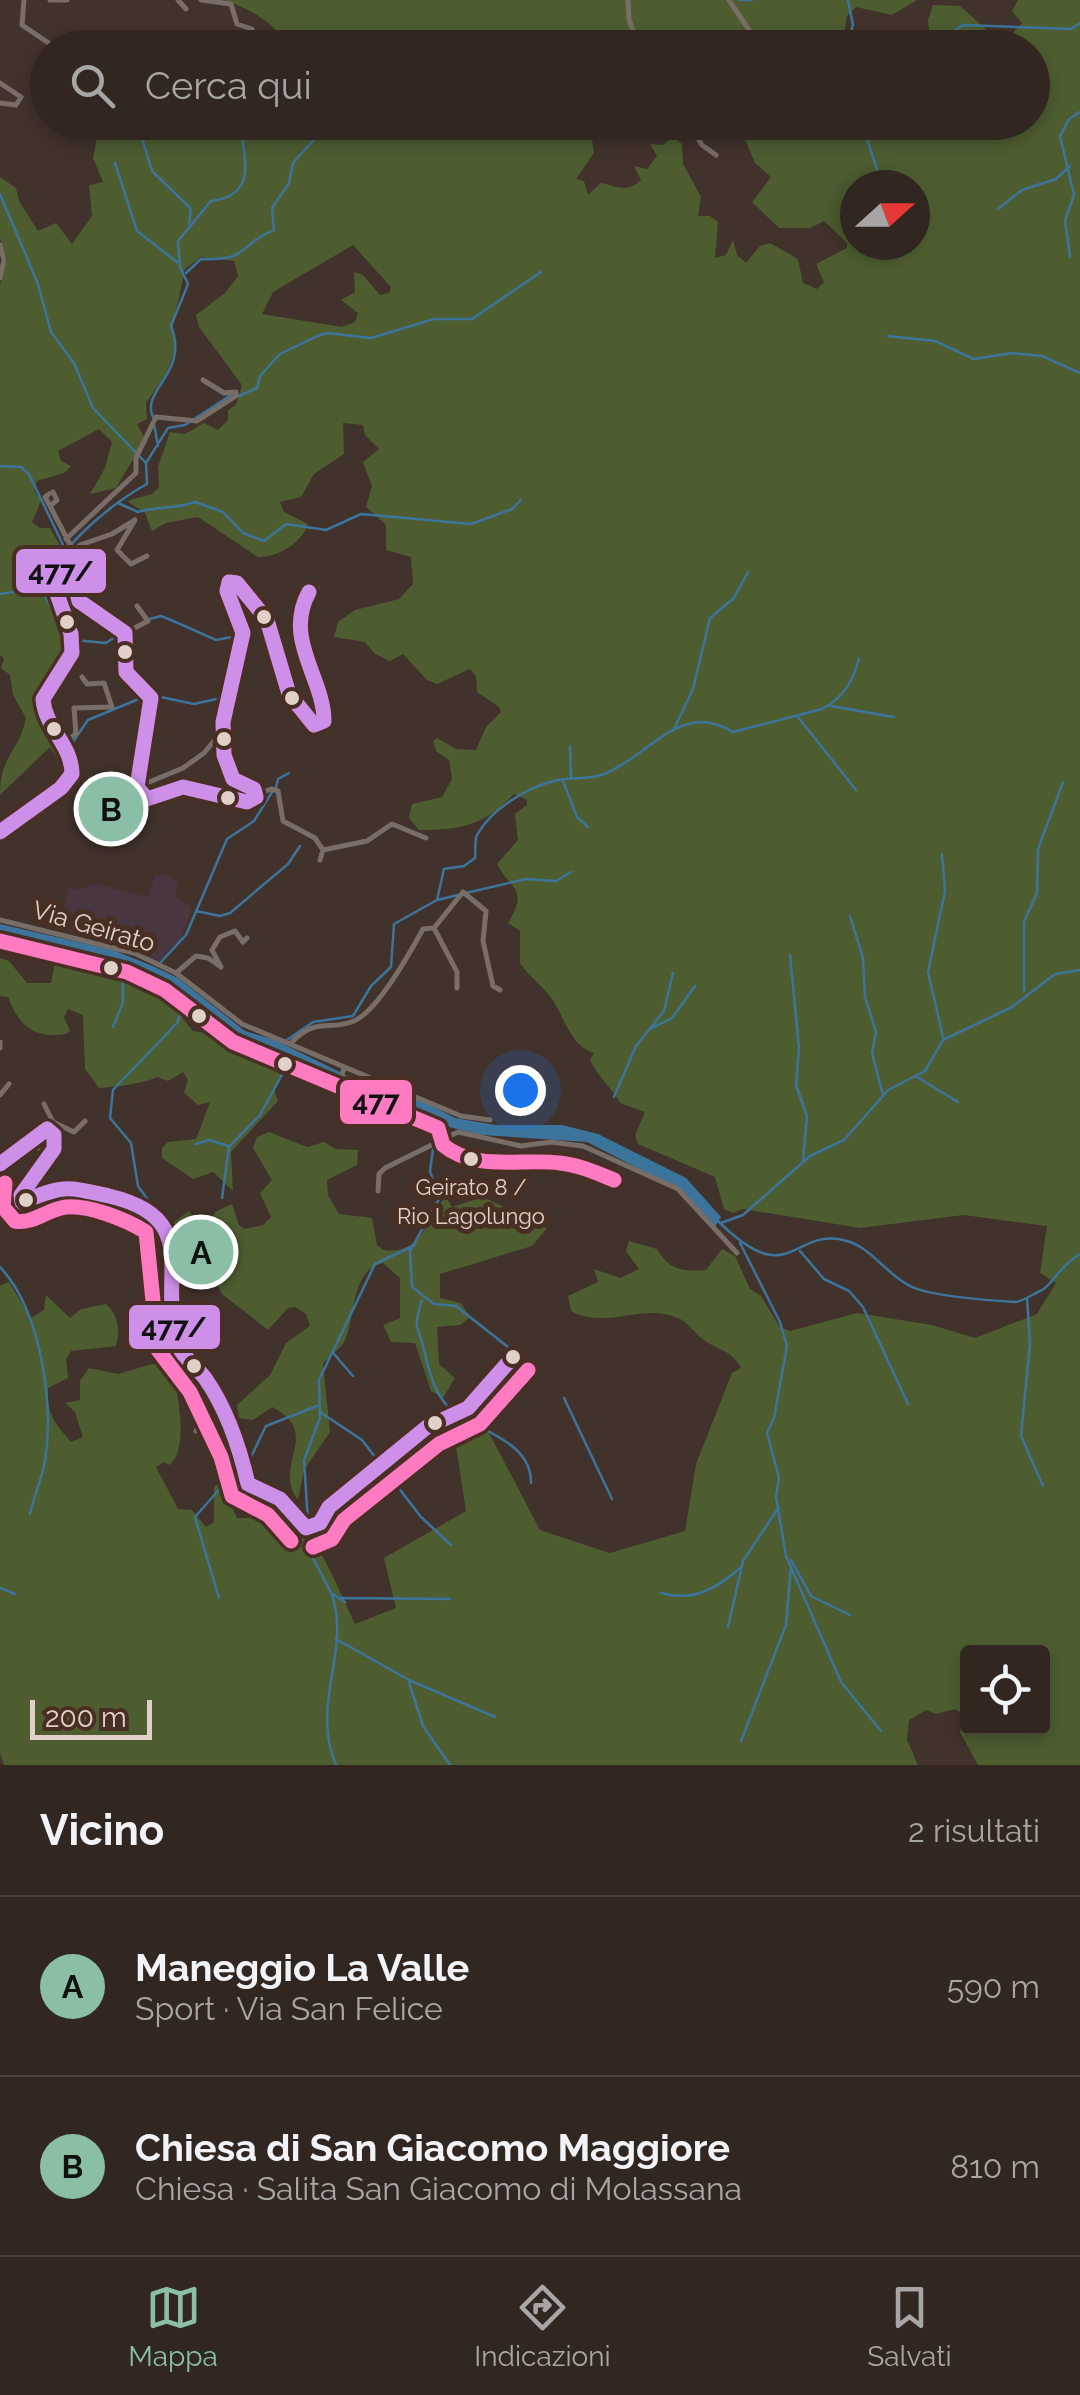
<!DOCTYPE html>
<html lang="it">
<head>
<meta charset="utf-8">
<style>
	:root { --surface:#312620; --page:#392e29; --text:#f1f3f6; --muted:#a8a5a5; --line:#4c433e; --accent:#8abfa5 }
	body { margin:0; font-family:Raleway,sans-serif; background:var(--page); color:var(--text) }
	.controls { position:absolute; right:30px; bottom:30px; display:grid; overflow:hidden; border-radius:10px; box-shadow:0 5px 15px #0003 }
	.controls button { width:90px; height:90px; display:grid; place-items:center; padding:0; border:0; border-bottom:2px solid var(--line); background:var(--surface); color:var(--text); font:50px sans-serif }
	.compass { position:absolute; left:840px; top:170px; width:90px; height:90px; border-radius:50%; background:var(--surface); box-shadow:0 5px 15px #0003; rotate:69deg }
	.scale { position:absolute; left:30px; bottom:25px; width:122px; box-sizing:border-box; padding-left:10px; border:5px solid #e1d0c8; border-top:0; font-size:28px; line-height:35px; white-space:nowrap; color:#e1d0c8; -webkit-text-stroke:8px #492f23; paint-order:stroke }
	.you { position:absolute; left:520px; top:1090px; width:35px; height:35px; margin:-25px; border:8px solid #fff; border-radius:50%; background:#1a73e8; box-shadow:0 0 0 15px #1a73e833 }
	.badge { display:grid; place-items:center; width:65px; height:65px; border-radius:50%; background:var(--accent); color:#111; font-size:32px; font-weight:700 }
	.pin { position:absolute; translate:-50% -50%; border:5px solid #fff; box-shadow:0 2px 10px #0006 }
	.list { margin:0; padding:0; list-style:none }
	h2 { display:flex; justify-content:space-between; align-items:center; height:130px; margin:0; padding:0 40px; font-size:42px }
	h2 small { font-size:32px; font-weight:400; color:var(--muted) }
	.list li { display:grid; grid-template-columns:65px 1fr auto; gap:30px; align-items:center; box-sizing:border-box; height:180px; padding:0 40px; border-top:2px solid var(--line) }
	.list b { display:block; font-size:38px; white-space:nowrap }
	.list p { margin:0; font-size:32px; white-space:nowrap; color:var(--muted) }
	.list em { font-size:32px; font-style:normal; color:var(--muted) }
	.icon { flex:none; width:55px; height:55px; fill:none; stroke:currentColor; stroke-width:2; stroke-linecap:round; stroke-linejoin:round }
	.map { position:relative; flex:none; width:1080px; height:1765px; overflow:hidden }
	.search { position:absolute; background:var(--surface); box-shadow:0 5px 15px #0003; left:30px; right:30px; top:30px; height:110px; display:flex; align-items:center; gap:25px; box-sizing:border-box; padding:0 35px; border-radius:55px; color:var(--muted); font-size:38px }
	.sheet { height:490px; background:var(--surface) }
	nav { display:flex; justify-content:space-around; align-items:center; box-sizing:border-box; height:140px; border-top:2px solid var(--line); background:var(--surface); font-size:28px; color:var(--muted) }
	nav a { display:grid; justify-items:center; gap:5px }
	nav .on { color:var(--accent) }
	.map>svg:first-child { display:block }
	.industrial { fill:#483740 }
	.green { fill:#4d5d30; fill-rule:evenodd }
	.water { fill:#3c749c }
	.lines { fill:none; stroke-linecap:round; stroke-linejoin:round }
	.stream { stroke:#3c749c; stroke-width:2.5 }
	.minor { stroke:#786e67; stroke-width:5 }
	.bus-1-casing { stroke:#492f23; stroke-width:22 }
	.bus-2-casing { stroke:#492f23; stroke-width:22 }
	.bus-1 { stroke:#ce8fe9; stroke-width:15 }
	.bus-2 { stroke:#fe7ac1; stroke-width:15 }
	.bus-dot { fill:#e1d0c8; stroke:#492f23; stroke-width:4 }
	.labels { text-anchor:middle; stroke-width:10; stroke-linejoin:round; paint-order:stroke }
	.bus-label { font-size:22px; fill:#e1d0c8; stroke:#492f23 }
	.street-label { font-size:25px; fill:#e1d0c8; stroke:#492f23 }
	.line-badge { stroke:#492f23; stroke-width:4 }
	.pale-badge-label { font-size:28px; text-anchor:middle; font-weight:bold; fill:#111 }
</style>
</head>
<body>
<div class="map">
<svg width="1080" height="1765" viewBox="0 0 1080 1765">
	<rect width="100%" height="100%" fill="#41322b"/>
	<path class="industrial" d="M166,874L177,881L176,897L192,908L180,941L158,962L130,948L60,929L69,887L79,890L97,884L148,897L155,876Z"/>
	<path class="green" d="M224,0H917L892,15L856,7L847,16L842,48L288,47C275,22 250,9 224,0Z
		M1018,0H1080V1765H978L960,1732L963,1714L955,1709L936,1714L926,1710L909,1720L907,1740L918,1765H4L0,1753V1286L9,1282L31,1318L44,1310L46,1295L70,1318L81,1309L106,1304C119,1315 120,1331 116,1346L71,1351L66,1359L68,1378L48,1388C46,1414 55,1423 71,1442L83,1437L75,1412L65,1403L80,1400V1381L89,1368L118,1374L152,1364L171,1368C178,1390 189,1448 170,1465L164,1462L156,1467L178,1509L192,1510L206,1527L214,1522V1487L220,1482L237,1518H256L271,1499C315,1526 333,1578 355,1624L396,1608L384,1558L466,1511L454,1433L488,1431L540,1530L610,1553L685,1531L696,1464L732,1373L741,1368C731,1349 718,1351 704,1340C695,1334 690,1324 680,1319C643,1301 608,1331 571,1311L568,1296L598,1282L594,1269L620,1278L639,1269L626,1251L629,1241L657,1249C669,1270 683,1272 706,1270L722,1249L735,1256L750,1289L761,1296L780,1327L790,1331L857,1313L932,1325L975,1338L1037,1314L1056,1283L1040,1273L1047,1226L964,1215L860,1228L743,1209L733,1213L724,1209L715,1177L638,1144L635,1135L645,1112L620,1103C611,1086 598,1078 590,1060L594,1053C570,1046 564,1016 552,999C542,985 529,977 520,963V931L508,923C529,888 512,892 497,864L518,840L515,814L527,805V800L514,794C485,825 461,830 419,830L409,818L412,804L442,797L452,779L449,760L436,751L433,741L437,738L456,749L476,750L486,727L501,712L499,707L477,692L476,677L470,669L437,684L427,680L403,654L390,661L375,654L365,642L334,637L338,622L355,610L399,599L413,584L411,557L386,550V525L366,507L372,486L363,462L379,449L365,435L363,425L343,423L344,454L314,474L301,497L280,502L284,512L308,524C301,544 278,557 258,557L198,517L166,523L152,531L145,513L127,501L152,494L159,487L158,467L170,432L185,434L204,423L218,430L228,420V410L236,405L242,385L199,327L196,315L225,293L238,276L234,261L201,257L185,269L173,325L175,351L166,374L146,403L147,419L137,424L144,437L142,444L116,488L90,494L105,468L112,442L99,429L58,451L61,461L71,466L64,473L37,481L34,490L41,501L32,522L40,528H50L61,547C19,604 66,599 63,646C61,670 36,685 41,710C46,730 61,747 69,765H62L50,747L0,795C0,755 18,754 26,718L13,695L10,675L1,668L4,659L0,655V285L7,259L0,239V177L16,188L19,201L38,231L56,223L72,244L92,216L89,185L103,182L93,158L100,123H592L583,132L592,140L594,153L576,179L584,181L588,195L601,183C618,186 626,194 641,180L634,166L647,169L657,156L650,144L663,145L673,137L682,144L683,164L701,197L698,216H710L718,222L715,258L726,255L733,240L737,255L746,263L760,246L770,243L798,259L803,283L817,289L824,282L816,264L847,248V243L824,221L810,228H779L752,202L771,177L755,163L738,123L1032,122V48L921,47L930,41L928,20L933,5L960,6L987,30L1013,33L1022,23L1012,11ZM855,185H915V245H855ZM353,245L391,287L389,293L380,295L363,275L354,272L355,292L341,300L358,313L355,322L342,327L262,314L273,292ZM968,1652H1042V1728H968Z
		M610,123H670L652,136L638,128L619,133Z
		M57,952C80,975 149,976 184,1004L183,1019L193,1031L222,1035L288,1063L274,1089L278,1101L231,1152L233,1191L213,1172L193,1179L162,1158V1148L168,1142L196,1139L210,1102L198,1105L184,1093L188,1080L183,1072L168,1081L157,1077C142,1084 116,1087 99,1088L85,1069L83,1015L68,1009L64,1017L70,1031L66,1034C34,1039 19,1026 8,997L0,996V958L9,961L27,983H51Z
		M269,1132L307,1147L324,1142L336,1149L358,1150L357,1165L327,1180L328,1195L339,1214L372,1218L377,1245L383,1250C424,1255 425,1218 446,1197L452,1207L483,1197L512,1211L520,1221L547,1228L532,1246L440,1274V1298L461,1303L470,1317L460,1325L437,1327L439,1364L455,1378L443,1398L431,1391L415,1343L391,1342L383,1325L400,1318V1278L383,1263C350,1270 356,1317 345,1340C341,1350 329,1355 323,1364L330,1432L304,1470L298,1500C271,1464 324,1434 272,1407L253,1420L239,1418L237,1405L270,1375L286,1343L310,1326L306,1314L295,1307L288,1308L268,1330L222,1294L216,1283L232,1250L213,1218L215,1212L232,1204L239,1225L245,1229L263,1225L271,1217L260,1193L272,1180L253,1148L257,1137Z
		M189,1211L225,1260L178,1284L173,1263L182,1256L171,1224Z"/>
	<path class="water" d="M0,924L113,950L155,967L178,978L245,1031L275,1040L354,1079L419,1099L455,1118L496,1125H562L598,1134L686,1178L721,1217L715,1227L684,1192L587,1142L482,1135L441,1125L402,1104L376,1099L222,1035L172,994L146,982L67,962L57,952L0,944Z"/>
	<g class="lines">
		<path class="stream" d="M740,0H752
			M846,48L853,25L848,0
			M928,48L963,25L1071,29L1080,23
			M137,122L152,171L191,209L189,224
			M871,122L867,139L882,185
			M115,163L137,231L177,262
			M0,194L38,284L51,332L74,363L93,408L146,463L147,484C113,502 47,555 44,595L57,616L65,650L42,685L38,709L66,770L58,784L0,824
			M998,209L1022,190L1056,179L1070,166
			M1070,257L1065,220L1074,195L1060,136L1069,119L1080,112
			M186,273L201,259C251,261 238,244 274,230L272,208L289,183L293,163L330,122
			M888,336L935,341L974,359L1012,353L1042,356L1080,373
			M239,396L257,388L260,376L280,354L315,337L327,333L371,338L434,319H472L541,272
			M153,417C140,390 190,373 171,326L188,284L180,267L178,241L211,201C262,195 241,152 241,122
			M154,424L158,446
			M146,463L168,428L185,425L231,395
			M0,466L21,467L29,474L64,547
			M118,503L138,512C158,506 178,509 195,502L223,512L243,533L264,541L286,524L326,530L361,514L471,524L512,509L521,500
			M0,594L20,591L29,577L43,591
			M146,620L161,616C181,624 196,631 216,640L237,636
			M64,639L106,643L121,633
			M151,695L194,704L221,698
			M831,706L894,717
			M798,717L856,790
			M674,729L693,689L710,618L734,598L748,572
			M570,746L571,778
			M66,752L88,720L146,696
			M563,781L577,817L588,827
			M276,787L278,779L289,773
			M942,854L945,891L928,972L943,1037
			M466,893L526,879L556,881L571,872
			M437,900L458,895
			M196,911L220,916L230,913L288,864L300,846
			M850,916L863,958L865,997L876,1032L872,1053L883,1095
			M790,955L799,1048L796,1085L807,1116L803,1160
			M161,962L186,935L227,839L254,821L272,792
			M1024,991V922L1037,893L1038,849L1063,782
			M113,1027L123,1002V975
			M652,1028L672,1018L695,986
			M284,1042L313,1022L353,1016L371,986L391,967L394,924L437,900L444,869L464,866L475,858C476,851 474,841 477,835C491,809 529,786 558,780C573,777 589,780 604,774C651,755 680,700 733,732L822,709C842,699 854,680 859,658
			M917,1077L958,1102
			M614,1097L636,1046L664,1011L673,973
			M437,1121L430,1171L439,1199L410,1251L412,1287L434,1304L456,1306L508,1347
			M196,1144L209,1140L228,1146
			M222,1198L229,1147L260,1115L289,1062
			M150,1203L138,1186L131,1143L110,1118L113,1090L177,1023L185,1002
			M716,1219C791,1295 792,1225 847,1241C872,1248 887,1275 910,1286C928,1296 994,1301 1015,1302C1022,1302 1035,1293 1042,1290C1051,1286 1062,1263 1080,1254
			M721,1223L743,1215L810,1156L844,1140L888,1090L925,1071L943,1040L1012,1007L1055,974L1080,970
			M740,1243L780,1322L787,1346L774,1418L767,1433L779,1478L776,1497L786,1556L841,1682L881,1731
			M800,1251L824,1279L849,1291L863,1307L908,1404
			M0,1267C41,1311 54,1402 45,1461C42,1478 34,1496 30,1514
			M1027,1298L1030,1344L1021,1436L1043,1486
			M422,1300C413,1330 417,1322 424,1350C428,1367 433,1388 444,1402C464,1429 532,1436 531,1483
			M334,1354L353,1376
			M564,1398L612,1499
			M320,1412L362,1440L421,1517L451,1545
			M228,1481L246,1467L266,1426L317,1406
			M791,1560L811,1596L850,1615
			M0,1588L15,1594
			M661,1593C693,1602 716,1589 740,1568
			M332,1595C351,1652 310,1704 336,1765
			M219,1598L195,1517L224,1484
			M341,1598L450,1599
			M345,1602L331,1593L310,1552L304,1460L320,1418L319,1380L375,1264L415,1245
			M728,1627L743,1561L779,1507
			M336,1639L409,1680L495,1717
			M409,1682L423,1726L450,1765
			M741,1741L786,1625L791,1566"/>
		<path class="minor" d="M24,0L22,25L56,48
			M50,0H67
			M178,0L186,9
			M201,0L231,4L237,24L252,29
			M628,0L629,20L640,48
			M729,0L749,30
			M0,83L21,97L16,105L0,103
			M688,122L702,145L716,155
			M0,245L4,260L0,278
			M53,492L57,500L50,506L74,552
			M49,494L45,497L50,506
			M66,539L136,473V458L156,417L197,421L236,396V392L224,393L203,380
			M64,569L72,574L82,603L125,633L126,672L151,698L137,787L147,799L183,787L247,802L256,797L254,789L233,779L224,755L223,722L243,633L227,591L229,582L237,583C246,604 263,609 270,626C285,657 280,706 314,725L324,721V703L303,659V603C307,597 310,591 313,585L317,588L308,593
			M249,586L247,597L251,604
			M125,633L148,621L137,606
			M61,744L76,734L74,708L112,707L104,683L87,684L82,677
			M142,785L183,768L204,753L223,730
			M256,795L271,789L278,791L283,821L315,838L323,850L320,860
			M111,798L137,787
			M0,832L62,787L72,774C72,749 48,732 44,708C39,679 72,673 74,646C75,622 52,603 55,578L80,545L112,534L135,520L117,550L131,564L147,556
			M323,850L367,841L392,824L426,838
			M0,920L134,953L176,973L242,1024L461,1116L490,1120
			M434,928L457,972V988
			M176,973L196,956L208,958L221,967L212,950L220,937L235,931L243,942L247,938
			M0,1042V1048
			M290,1044C317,1015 328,1032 354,1021C378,1011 411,951 423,929L434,928L463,892L486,911L483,941L493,986L500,990
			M337,1090L344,1068
			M0,1095L9,1084
			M53,1122L74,1132L85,1121
			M40,1128L53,1122L44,1104
			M29,1141L38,1136V1148
			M0,1164C19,1156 29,1131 47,1129L54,1135V1149L21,1195L22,1202L63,1185L136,1202L162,1218L170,1237L177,1345L207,1381L240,1450L248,1484L280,1499L306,1528L320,1523L329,1507L410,1445L427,1427L468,1408L517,1353
			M378,1191L379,1174L385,1168L458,1132L521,1146L551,1142L583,1146L678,1189L737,1253
			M196,1431L203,1414L199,1375"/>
		<g class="bus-1-casing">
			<path id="bus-1" d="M0,832L61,788L72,774C72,745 45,728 43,699L72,653L71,634L55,588L61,571L72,574L79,601L125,633L126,672L151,698L137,787L147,799L183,787L247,802L256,797L254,789L233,779L224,755L223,722L243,633L227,591L229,582L237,583L267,620L289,694L314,725L324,721C324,678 283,639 309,592
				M0,1164L47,1129L54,1135V1149L21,1195L22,1202C64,1185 65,1186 109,1196C203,1218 158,1274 177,1342C180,1355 197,1367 205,1378C226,1408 240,1449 248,1484L280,1499L306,1528
				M306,1528L320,1523L329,1507L427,1427L468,1408L513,1357"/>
		</g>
		<g class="bus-2-casing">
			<path id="bus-2" d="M0,941L127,972L165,990L233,1042L438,1128L443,1145C476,1172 521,1158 560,1163C579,1165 597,1173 614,1180
				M5,1183L3,1207L15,1221C32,1224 44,1212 61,1208C84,1202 127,1220 146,1232L158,1350L190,1392L221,1457L232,1496L268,1515L291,1541
				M313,1547L332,1539L344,1520L439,1444L480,1424L528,1370"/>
		</g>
		<use href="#bus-1" class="bus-1"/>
		<use href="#bus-2" class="bus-2"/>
	</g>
	<g class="bus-dot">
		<circle cx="264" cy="617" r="9"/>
		<circle cx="67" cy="622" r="9"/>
		<circle cx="125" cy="652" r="9"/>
		<circle cx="292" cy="698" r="9"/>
		<circle cx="54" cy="729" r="9"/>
		<circle cx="224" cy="739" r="9"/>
		<circle cx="228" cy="798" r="9"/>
		<circle cx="111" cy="968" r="9"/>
		<circle cx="199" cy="1016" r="9"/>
		<circle cx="285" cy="1064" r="9"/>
		<circle cx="471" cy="1159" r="9"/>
		<circle cx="26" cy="1200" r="9"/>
		<circle cx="513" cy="1357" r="9"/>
		<circle cx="194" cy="1366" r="9"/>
		<circle cx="435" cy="1423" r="9"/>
	</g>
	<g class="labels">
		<g class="bus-label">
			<text x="471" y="1195">Geirato 8 /<tspan x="471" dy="29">Rio Lagolungo</tspan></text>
		</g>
		<g class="street-label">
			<text transform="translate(94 926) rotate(16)" y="9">Via Geirato</text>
		</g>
	</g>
	<g class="line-badge">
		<rect x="14" y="547" width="94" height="48" rx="10" fill="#ce8fe9"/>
		<rect x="338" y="1078" width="76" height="48" rx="10" fill="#fe7ac1"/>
		<rect x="127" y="1303" width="95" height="48" rx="10" fill="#ce8fe9"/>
	</g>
	<g class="pale-badge-label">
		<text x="61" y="581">477/</text>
		<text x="376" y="1111">477</text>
		<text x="174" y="1337">477/</text>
	</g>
</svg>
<div class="controls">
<button><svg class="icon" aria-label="locate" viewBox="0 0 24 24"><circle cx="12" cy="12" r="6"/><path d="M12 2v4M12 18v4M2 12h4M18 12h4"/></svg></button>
</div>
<svg class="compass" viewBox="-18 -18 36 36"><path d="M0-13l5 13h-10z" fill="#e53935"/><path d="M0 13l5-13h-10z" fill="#a8a5a5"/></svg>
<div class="scale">200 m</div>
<div class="you"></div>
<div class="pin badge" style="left:201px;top:1252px">A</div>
<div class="pin badge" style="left:111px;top:809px">B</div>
<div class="search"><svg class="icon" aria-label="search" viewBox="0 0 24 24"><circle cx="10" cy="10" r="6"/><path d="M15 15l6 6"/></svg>Cerca qui</div>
</div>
<section class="sheet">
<h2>Vicino<small>2 risultati</small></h2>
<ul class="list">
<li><span class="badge">A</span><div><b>Maneggio La Valle</b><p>Sport · Via San Felice</p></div><em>590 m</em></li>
<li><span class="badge">B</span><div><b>Chiesa di San Giacomo Maggiore</b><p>Chiesa · Salita San Giacomo di Molassana</p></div><em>810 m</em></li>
</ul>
</section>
<nav>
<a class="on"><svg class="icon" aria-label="map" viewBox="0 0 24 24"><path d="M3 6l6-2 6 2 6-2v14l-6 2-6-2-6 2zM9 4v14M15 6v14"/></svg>Mappa</a>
<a><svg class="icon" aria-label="directions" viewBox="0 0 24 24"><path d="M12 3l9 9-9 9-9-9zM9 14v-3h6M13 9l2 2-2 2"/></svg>Indicazioni</a>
<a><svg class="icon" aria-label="saved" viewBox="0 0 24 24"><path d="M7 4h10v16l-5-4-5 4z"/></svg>Salvati</a>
</nav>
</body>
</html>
